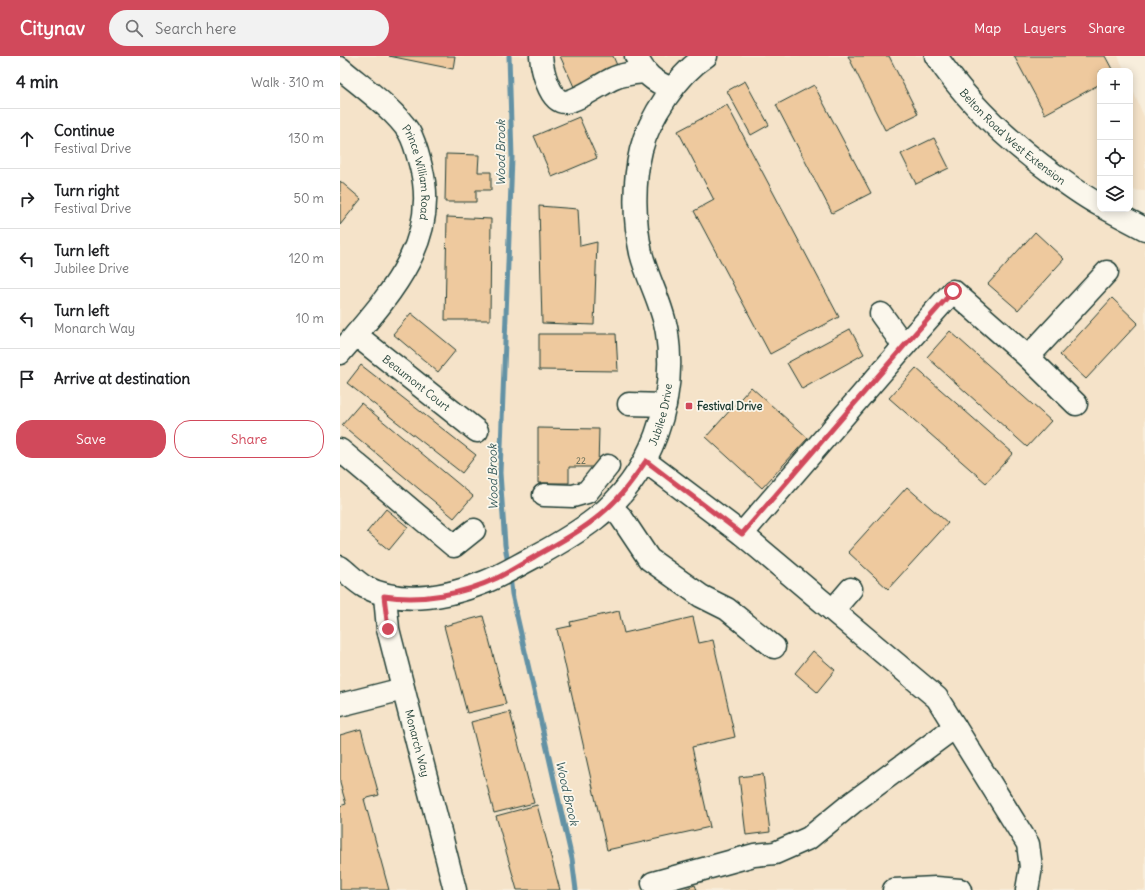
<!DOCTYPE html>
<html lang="en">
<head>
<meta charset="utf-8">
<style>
	:root { --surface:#fff; --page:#f2f2f2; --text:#202124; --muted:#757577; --line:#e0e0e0; --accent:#d1495b }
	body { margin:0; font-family:Delius,sans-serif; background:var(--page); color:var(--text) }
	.controls { position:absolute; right:12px; top:12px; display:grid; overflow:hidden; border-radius:8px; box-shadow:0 2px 10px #0003 }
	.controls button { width:36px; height:36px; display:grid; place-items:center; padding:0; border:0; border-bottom:1px solid var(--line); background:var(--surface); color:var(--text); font:20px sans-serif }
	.stop { position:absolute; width:12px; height:12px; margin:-9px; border:3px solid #d1495b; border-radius:50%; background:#fff }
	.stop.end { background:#d1495b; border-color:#fff; box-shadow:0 1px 4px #0008 }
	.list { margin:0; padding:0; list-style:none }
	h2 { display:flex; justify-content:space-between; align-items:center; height:52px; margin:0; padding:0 16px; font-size:17px }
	h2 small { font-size:13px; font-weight:400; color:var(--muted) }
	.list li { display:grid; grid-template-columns:26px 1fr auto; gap:12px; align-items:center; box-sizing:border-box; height:60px; padding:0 16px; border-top:1px solid var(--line) }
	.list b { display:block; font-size:15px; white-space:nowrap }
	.list p { margin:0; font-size:13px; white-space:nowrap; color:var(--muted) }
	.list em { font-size:13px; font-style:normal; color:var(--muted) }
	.actions { display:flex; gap:8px; padding:12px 16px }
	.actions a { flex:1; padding:9px 0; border:1px solid var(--accent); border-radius:16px; text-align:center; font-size:14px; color:var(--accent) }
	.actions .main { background:var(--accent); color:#fff }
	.icon { flex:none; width:22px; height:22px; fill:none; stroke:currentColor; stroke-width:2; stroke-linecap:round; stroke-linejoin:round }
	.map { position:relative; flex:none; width:805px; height:834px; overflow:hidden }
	header { display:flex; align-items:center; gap:24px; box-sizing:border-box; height:56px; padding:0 20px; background:var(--accent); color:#fff }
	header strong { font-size:19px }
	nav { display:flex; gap:22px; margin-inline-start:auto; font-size:14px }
	.search { width:280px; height:36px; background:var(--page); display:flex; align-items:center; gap:10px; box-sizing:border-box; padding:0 14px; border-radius:22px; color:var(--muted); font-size:15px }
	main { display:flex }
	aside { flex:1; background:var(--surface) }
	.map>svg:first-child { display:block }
	.built { fill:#f5e3c9 }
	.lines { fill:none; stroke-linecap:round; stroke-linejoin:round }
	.stream { stroke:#6392a5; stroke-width:5 }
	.building { fill:#eec99e; stroke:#1f3d34 }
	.minor-casing { stroke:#1f3d34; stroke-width:25 }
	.minor { stroke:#fbf7ec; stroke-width:22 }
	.route { stroke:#d1495b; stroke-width:5 }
	.poi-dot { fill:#d1495b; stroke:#fbf7ec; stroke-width:1.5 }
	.labels { text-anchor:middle; stroke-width:3.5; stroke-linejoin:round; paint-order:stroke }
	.number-label { font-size:9px; fill:#53604e }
	.street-label { font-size:11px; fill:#1f3d34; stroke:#fbf7ec }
	.poi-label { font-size:11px; font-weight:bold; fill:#1f3d34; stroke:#fbf7ec; text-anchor:start }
	.water-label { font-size:12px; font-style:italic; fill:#36595a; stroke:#fbf7ec }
</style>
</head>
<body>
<header>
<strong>Citynav</strong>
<div class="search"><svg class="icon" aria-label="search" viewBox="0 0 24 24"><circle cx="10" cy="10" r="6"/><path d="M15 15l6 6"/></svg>Search here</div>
<nav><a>Map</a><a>Layers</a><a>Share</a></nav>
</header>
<main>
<aside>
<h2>4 min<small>Walk · 310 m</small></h2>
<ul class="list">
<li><svg class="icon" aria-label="ahead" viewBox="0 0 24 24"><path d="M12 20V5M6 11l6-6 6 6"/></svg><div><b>Continue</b><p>Festival Drive</p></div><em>130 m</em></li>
<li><svg class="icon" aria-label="right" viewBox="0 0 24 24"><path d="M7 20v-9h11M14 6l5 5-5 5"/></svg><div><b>Turn right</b><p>Festival Drive</p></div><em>50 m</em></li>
<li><svg class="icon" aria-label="left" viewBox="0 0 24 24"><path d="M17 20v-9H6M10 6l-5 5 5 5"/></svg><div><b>Turn left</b><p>Jubilee Drive</p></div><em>120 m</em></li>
<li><svg class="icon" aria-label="left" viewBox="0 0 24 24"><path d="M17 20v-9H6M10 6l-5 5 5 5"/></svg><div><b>Turn left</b><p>Monarch Way</p></div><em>10 m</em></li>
<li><svg class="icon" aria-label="arrive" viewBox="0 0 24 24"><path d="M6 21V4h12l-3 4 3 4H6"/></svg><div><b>Arrive at destination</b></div></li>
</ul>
<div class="actions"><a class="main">Save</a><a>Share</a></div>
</aside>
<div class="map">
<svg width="805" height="834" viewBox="0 0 805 834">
	<rect width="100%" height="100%" fill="#f8eedc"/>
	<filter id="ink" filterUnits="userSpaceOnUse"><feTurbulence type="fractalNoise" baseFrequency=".025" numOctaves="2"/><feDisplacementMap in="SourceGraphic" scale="8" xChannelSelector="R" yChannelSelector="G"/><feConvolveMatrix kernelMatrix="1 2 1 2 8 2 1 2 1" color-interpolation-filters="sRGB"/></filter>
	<g filter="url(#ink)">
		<path class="built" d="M0,0H778L785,15H760V130L726,127L805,173V834H0Z
			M790,28L805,63V135L790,134Z"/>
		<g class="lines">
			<path class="stream" d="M168,508L165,489L160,417L172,102L169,0
				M170,520L172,538L232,803L236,834"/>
		</g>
		<path class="building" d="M49,0H115L113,13Z
			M220,0H273L279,14L235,33Z
			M508,0H549L578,58L545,74Z
			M674,0H765L773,15H760V28L705,58Z
			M405,25L429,69L411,79L387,35Z
			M474,29L531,137L492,157L436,49Z
			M387,49L499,261L430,298L354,155L374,144L338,75Z
			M239,61L257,102L212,121L194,80Z
			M594,82L609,112L576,128L561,98Z
			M106,98L139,99L138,116H151V134H136V146H105Z
			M0,125L21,143L0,169Z
			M199,150L238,153L240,190L257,186L254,269L202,267Z
			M107,161L151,163L150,264H105Z
			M695,176L724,203L678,254L648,228Z
			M772,242L798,267L746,323L720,299Z
			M71,257L116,294L98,316L53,278Z
			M510,273L524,298L462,333L447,307Z
			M610,275L711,365L687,391L587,301Z
			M199,278H276L278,315L199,314Z
			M21,309L136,399L122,417L7,327Z
			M576,312L673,397L646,427L549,342Z
			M411,331L468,382L422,432L366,381Z
			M21,347L133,440L114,462L2,369Z
			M198,372L259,373L258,411H229V427H198Z
			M567,431L608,467L548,533L508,496Z
			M46,453L68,471L49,494L27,476Z
			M279,555L284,577L353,561L359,587L373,584L395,681L352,691L370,771L267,794L217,573L231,570L230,566Z
			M143,560L166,648L127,657L104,570Z
			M473,595L495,614L477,636L455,617Z
			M170,656L194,747L154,757L131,666Z
			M21,673L39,739L24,743L49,834H0V750L6,748L0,727V679Z
			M423,718L430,776L406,779L399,721Z
			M197,749L220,834H177L156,760Z
			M355,829L357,834H341Z"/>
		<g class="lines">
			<g class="minor-casing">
				<g id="minor">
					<path d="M201,0C202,12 209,46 225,46C237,45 260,29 272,23C282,18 294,17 305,16"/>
					<path d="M296,0C305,19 313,25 332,33"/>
					<path id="s1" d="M596,0C627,46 667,84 712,117C727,128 743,140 760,149"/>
					<path id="s2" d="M0,12C21,30 54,53 69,76C75,86 78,100 81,111C101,187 46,243 0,297"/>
					<path d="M767,153L805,173"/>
					<path d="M541,258L564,290"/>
					<path id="s3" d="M16,279L137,375"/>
					<path d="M688,301L767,216"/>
					<path d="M289,348L325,349"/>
					<path d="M0,394L114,490L134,474"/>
					<path d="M305,405L402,478L597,642L688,788L691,811L687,834"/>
					<path d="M204,439L233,440L247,436L268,410"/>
					<path d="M270,450L281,461L309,503L361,540L387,553L434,591"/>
					<path d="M402,478L564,290L613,235L688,301L736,348"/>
					<path id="s4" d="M0,511C8,517 16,526 25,531C63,550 107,541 145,526C163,519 180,508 198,499C218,488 237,477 255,463C311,420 337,346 327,277C323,249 308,225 301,197C294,165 293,127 301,94C309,62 338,18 366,0"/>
					<path id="s5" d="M45,540L48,573L115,834"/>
					<path d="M493,554L511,533"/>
					<path d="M0,649L63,633"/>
					<path d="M313,827L414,799L435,797L469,782L512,747L615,671"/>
					<path d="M554,834L596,832L620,834"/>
				</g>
			</g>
			<use href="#minor" class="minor"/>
		</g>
	</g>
	<g class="lines" filter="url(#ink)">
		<path class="route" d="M48,573L44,540C82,546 123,538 157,522C171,515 185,506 199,498C226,483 253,468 274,446C286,434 296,419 306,405L402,478L564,290L613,235"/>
	</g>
	<rect class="poi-dot" x="345" y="346" width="8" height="8" rx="2"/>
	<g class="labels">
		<g class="number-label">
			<text x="241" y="408">22</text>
		</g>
		<g class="street-label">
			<text dy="4" stroke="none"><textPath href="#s1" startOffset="112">Belton Road West Extension</textPath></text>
			<text dy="4" stroke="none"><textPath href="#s2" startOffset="136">Prince William Road</textPath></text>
			<text dy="4" stroke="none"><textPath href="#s3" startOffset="77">Beaumont Court</textPath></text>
			<text dy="4" stroke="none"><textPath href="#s4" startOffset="409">Jubilee Drive</textPath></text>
			<text dy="4" stroke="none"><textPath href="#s5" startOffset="151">Monarch Way</textPath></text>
		</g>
		<g class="poi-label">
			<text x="357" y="354">Festival Drive</text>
		</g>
		<g class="water-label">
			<text transform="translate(161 97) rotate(-90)" y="4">Wood Brook</text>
			<text transform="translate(153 421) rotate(-91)" y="4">Wood Brook</text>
			<text transform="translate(227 737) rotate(77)" y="4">Wood Brook</text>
		</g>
	</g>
</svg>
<div class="controls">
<button>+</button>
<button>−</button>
<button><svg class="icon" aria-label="locate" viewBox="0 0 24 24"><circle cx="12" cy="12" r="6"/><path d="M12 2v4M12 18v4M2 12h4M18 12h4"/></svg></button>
<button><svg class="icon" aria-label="layers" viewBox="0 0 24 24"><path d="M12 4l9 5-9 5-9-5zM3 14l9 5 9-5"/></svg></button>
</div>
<div class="stop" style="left:613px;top:235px"></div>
<div class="stop end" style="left:48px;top:573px"></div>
</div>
</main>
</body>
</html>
